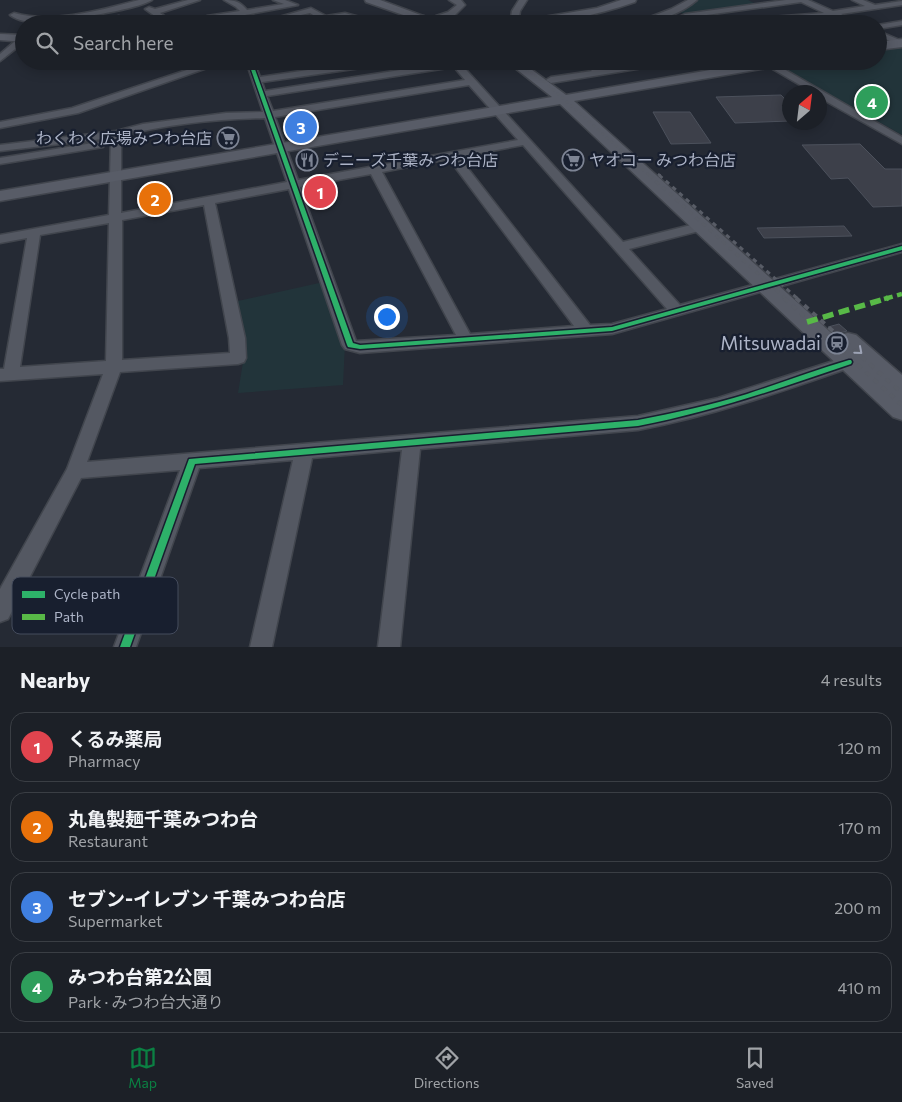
<!DOCTYPE html>
<html lang="en">
<head>
<meta charset="utf-8">
<style>
	:root { --surface:#1c2027; --page:#25282f; --text:#f1f3f6; --muted:#a0a3a7; --line:#3a3e44; --accent:#0b8043 }
	body { margin:0; font-family:Commissioner,"Noto Sans JP",sans-serif; background:var(--page); color:var(--text) }
	.compass { position:absolute; left:782px; top:85px; width:45px; height:45px; border-radius:50%; background:var(--surface); box-shadow:0 2px 12px #0003; rotate:28deg }
	.you { position:absolute; left:386px; top:316px; width:18px; height:18px; margin:-12px; border:4px solid #fff; border-radius:50%; background:#1a73e8; box-shadow:0 0 0 8px #1a73e833 }
	.badge { display:grid; place-items:center; width:32px; height:32px; border-radius:50%; background:var(--accent); color:#fff; font-size:16px; font-weight:700 }
	.pin { position:absolute; translate:-50% -50%; border:2px solid #fff; box-shadow:0 1px 5px #0006 }
	.list { margin:0; padding:0; list-style:none }
	h2 { display:flex; justify-content:space-between; align-items:center; height:65px; margin:0; padding:0 20px; font-size:21px }
	h2 small { font-size:16px; font-weight:400; color:var(--muted) }
	.list li { display:grid; grid-template-columns:32px 1fr auto; gap:15px; align-items:center; box-sizing:border-box; height:70px; margin:0 10px 10px; padding:0 10px; border:1px solid var(--line); border-radius:15px }
	.list b { display:block; font-size:19px; white-space:nowrap }
	.list p { margin:0; font-size:16px; white-space:nowrap; color:var(--muted) }
	.list em { font-size:16px; font-style:normal; color:var(--muted) }
	.icon { flex:none; width:28px; height:28px; fill:none; stroke:currentColor; stroke-width:2; stroke-linecap:round; stroke-linejoin:round }
	.map { position:relative; flex:none; width:902px; height:647px; overflow:hidden }
	.search { position:absolute; background:var(--surface); box-shadow:0 2px 12px #0003; left:15px; right:15px; top:15px; height:55px; display:flex; align-items:center; gap:12px; box-sizing:border-box; padding:0 18px; border-radius:28px; color:var(--muted); font-size:19px }
	.sheet { height:385px; background:var(--surface) }
	nav { display:flex; justify-content:space-around; align-items:center; box-sizing:border-box; height:70px; border-top:1px solid var(--line); background:var(--surface); font-size:14px; color:var(--muted) }
	nav a { display:grid; justify-items:center; gap:2px }
	nav .on { color:var(--accent) }
	.map>svg:first-child { display:block }
	.green { fill:#22343a }
	.building { fill:#3d404a; stroke:#4c515c }
	.lines { fill:none; stroke-linecap:round; stroke-linejoin:round }
	.street-casing { stroke:#41454d; stroke-width:3 }
	.secondary-casing { stroke:#41454d; stroke-width:3 }
	.street { fill:#545862; fill-rule:evenodd }
	.secondary { fill:#585c67; fill-rule:evenodd }
	.rail-far3 { stroke:#585c66; stroke-width:2; stroke-dasharray:2.5 2.5; stroke-linecap:butt }
	.rail-far2 { stroke:#585c66; stroke-width:2.5; stroke-dasharray:3 3; stroke-linecap:butt }
	.rail-far1 { stroke:#585c66; stroke-width:3; stroke-dasharray:4.5 4.5; stroke-linecap:butt }
	.rail { stroke:#585c66; stroke-width:4; stroke-dasharray:5.5 5.5; stroke-linecap:butt }
	.quiet-far1 { stroke:#58b947; stroke-width:4.5; stroke-dasharray:9 4.5; stroke-linecap:butt }
	.quiet { stroke:#58b947; stroke-width:5.5; stroke-dasharray:11 5.5; stroke-linecap:butt }
	.cycleway-casing { stroke:#181f2f; stroke-width:3 }
	.cycleway { fill:#2db169; fill-rule:evenodd }
	.oneway { stroke:#9ca2b4 }
	.labels { text-anchor:middle; stroke-width:4.5; stroke-linejoin:round; paint-order:stroke }
	.far-poi-label { font-size:16px; fill:#adb4c7; stroke:#181f2f; text-anchor:start }
	.poi-label { font-size:19px; fill:#adb4c7; stroke:#181f2f; text-anchor:end }
	.key { fill:#181f2f; stroke:#454c5d; stroke-width:1 }
	.key-label { font-size:14px; fill:#adb4c7 }
</style>
</head>
<body>
<div class="map">
<svg width="902" height="647" viewBox="0 0 902 647">
	<rect width="100%" height="100%" fill="#252a34"/>
	<path class="green" d="M697,0H748L756,4L687,15L676,11Z
		M902,47V135L783,68L823,61H878V51Z
		M319,283L324,284L345,344L343,385L238,393L243,362L233,306L238,301Z"/>
	<path class="building" d="M781,95L790,104V121L735,123L716,97Z
		M653,112H690L711,143L671,144Z
		M860,144L885,169H902V206L873,207L848,178L831,179L802,145Z
		M844,226L852,236L764,238L757,228Z
		M839,324L847,331L840,333L837,336L828,327Z"/>
	<g class="lines">
		<g class="street-casing">
			<path id="street" d="M139,0H152C135,11 46,24 24,21C19,20 14,18 10,15L14,13C53,24 101,10 139,0Z
				M188,0H200L160,13L176,24H166L145,9L149,7L155,9Z
				M224,0C235,0 240,2 247,10L284,4L273,0H285L298,5L245,15L207,20V16L240,11L236,7Z
				M449,0H461L465,5L454,16L436,20V16L448,12L457,5Z
				M519,0H527L520,11L518,24H510L512,11Z
				M688,0H697C681,14 653,24 632,24L671,9Z
				M786,0H808L833,11L865,6L852,0H863L875,5L902,1V5L841,14L860,24H849L832,16L739,24H729L727,22L731,20L824,13L801,2L685,18L681,16L685,14Z
				M311,8L326,16L345,13L374,21L424,16L428,18L424,20L390,24H360L362,22L345,17L331,20L336,24H327L310,13L283,19L279,17Z
				M119,16L132,24H122L118,21L104,24H89Z
				M902,21V25L878,29V25Z
				M878,31L902,41V46L878,36Z
				M14,42H24V46H19L0,61V54Z
				M214,61H227L78,113L0,128V122L72,108Z
				M246,61H254L260,77L369,61H393L389,64L262,82L265,91L458,61L623,242L703,222L707,223L709,226L707,229L629,249L680,305L902,244V252L612,334L360,353L345,349L342,345L289,189L215,203L245,338L246,358L244,362L238,364L120,372L87,462L638,416L718,398L849,356L855,358L857,362L855,366C783,391 712,416 638,430L420,449L400,647H378L402,450L312,458L272,647H250L293,460L199,468L136,647H114L180,470L81,478L8,619L0,622V589L67,469L103,374L0,381V369H4L27,238L0,243V235L109,215L111,138L0,151V145L116,131L143,124L226,113L263,112ZM454,67L465,80L273,111L267,96ZM469,85L518,140L298,180L275,117ZM265,118L287,182L121,213V136C168,124 217,119 265,118ZM523,145L667,309L612,324L590,325L459,157ZM449,159L574,326L470,334L382,172ZM371,174L456,335L356,341L300,187ZM204,205L229,338L230,353L122,360V220ZM109,223L106,361L20,367L40,235Z
				M581,61H591L601,69L649,61H671L667,64L551,83L546,80L551,77L592,71Z
				M759,61H770L902,137V144L820,98V92H812Z
				M99,142L103,143L104,145L103,147L0,164V158Z"/>
		</g>
		<g class="secondary-casing">
			<path id="secondary" d="M365,0H380L445,24H429L366,2Z
				M621,0H636L635,2C595,16 556,24 515,24L520,21L597,8Z
				M0,34L24,35V42L0,40Z
				M902,39V47L878,50V42Z
				M506,61H520L566,95L762,61H791L785,65L574,101L838,339L840,335L848,333L856,335L902,375V420L893,417L560,104L0,201V191L552,97Z"/>
		</g>
		<use href="#street" class="street"/>
		<use href="#secondary" class="secondary"/>
		<path class="rail-far3" d="M373,0L441,24
			M514,61L540,79"/>
		<path class="rail-far2" d="M539,77L650,176
			M658,174L661,176"/>
		<path class="rail-far1" d="M649,175L786,299
			M659,175L798,299"/>
		<path class="rail" d="M784,298L902,405
			M796,298L902,393"/>
		<path class="quiet-far1" d="M884,299L902,294"/>
		<path class="quiet" d="M807,322L888,298"/>
		<g class="cycleway-casing">
			<path id="cycleway" d="M248,61H252L353,343L360,345L612,327L902,246V250L612,331L360,349L348,347L347,345Z
				M849,360H851L852,362L851,364C781,388 711,412 638,426L195,464L130,647H120L189,459L638,420C675,413 711,405 747,394C781,383 815,370 849,360Z"/>
		</g>
		<use href="#cycleway" class="cycleway"/>
	</g>
	<defs><path id="oneway-chevron" d="M-2-3.5L2.5 0L-2 3.5" fill="none" stroke-width="1.6" stroke-linecap="round" stroke-linejoin="round" transform="scale(1.25)"/></defs>
	<use class="oneway" href="#oneway-chevron" transform="translate(859 351) rotate(41)"/>
	<defs>
		<g id="supermarket-ring" transform="scale(1.125)"><circle r="9.5" fill="#181f2f" stroke="#7d8494" stroke-width="1.5"/><path d="M-6-5.5h2.5l.6 2H6L4.5 2H-2.5L-4.4-4H-6ZM-1.5 3.2a1.3 1.3 0 1 0 .1 0ZM3 3.2a1.3 1.3 0 1 0 .1 0Z" fill="#7d8494"/></g>
		<g id="restaurant-ring" transform="scale(1.125)"><circle r="9.5" fill="#181f2f" stroke="#7d8494" stroke-width="1.5"/><path d="M-5-6h1v4h1v-4h1v4h1v-4h1v5L-1.5 .5V6h-2V.5L-5-1ZM5-6V6H3V1.5H1.5Q1.5-4 5-6Z" fill="#7d8494"/></g>
		<g id="station-ring" transform="scale(1.125)"><circle r="9.5" fill="#181f2f" stroke="#7d8494" stroke-width="1.5"/><path d="M-3-6H3Q5-6 5-4V2Q5 4 3 4L4.5 6H3L1.5 4h-3L-3 6H-4.5L-3 4Q-5 4-5 2V-4Q-5-6-3-6ZM-3.5-4v3h7v-3ZM-3.5 1v1.5H-2V1ZM2 1v1.5H3.5V1Z" fill="#7d8494"/></g>
	</defs>
	<g fill-rule="evenodd">
		<use href="#supermarket-ring" x="228" y="138"/>
		<use href="#restaurant-ring" x="307" y="160"/>
		<use href="#supermarket-ring" x="573" y="160"/>
		<use href="#station-ring" x="837" y="343"/>
	</g>
	<g class="labels">
		<g class="far-poi-label">
			<text x="212" y="144" text-anchor="end">わくわく広場みつわ台店</text>
			<text x="323" y="166">デニーズ千葉みつわ台店</text>
			<text x="589" y="166">ヤオコー みつわ台店</text>
		</g>
		<g class="poi-label">
			<text x="821" y="350">Mitsuwadai</text>
		</g>
	</g>
	<rect x="12" y="577" width="166" height="57" rx="8" class="key"/>
	<rect x="22" y="591" width="23" height="7" fill="#2db169"/>
	<rect x="22" y="614" width="23" height="6" fill="#58b947"/>
	<g class="key-label">
		<text x="54" y="599">Cycle path</text>
		<text x="54" y="622">Path</text>
	</g>
</svg>
<svg class="compass" viewBox="-18 -18 36 36"><path d="M0-13l5 13h-10z" fill="#e53935"/><path d="M0 13l5-13h-10z" fill="#a0a3a7"/></svg>
<div class="you"></div>
<div class="pin badge" style="left:320px;top:192px;background:#e0444e">1</div>
<div class="pin badge" style="left:155px;top:199px;background:#e8710a">2</div>
<div class="pin badge" style="left:301px;top:127px;background:#3f7fe0">3</div>
<div class="pin badge" style="left:872px;top:102px;background:#2e9e5b">4</div>
<div class="search"><svg class="icon" aria-label="search" viewBox="0 0 24 24"><circle cx="10" cy="10" r="6"/><path d="M15 15l6 6"/></svg>Search here</div>
</div>
<section class="sheet">
<h2>Nearby<small>4 results</small></h2>
<ul class="list">
<li><span class="badge" style="background:#e0444e">1</span><div><b>くるみ薬局</b><p>Pharmacy</p></div><em>120 m</em></li>
<li><span class="badge" style="background:#e8710a">2</span><div><b>丸亀製麺千葉みつわ台</b><p>Restaurant</p></div><em>170 m</em></li>
<li><span class="badge" style="background:#3f7fe0">3</span><div><b>セブン-イレブン 千葉みつわ台店</b><p>Supermarket</p></div><em>200 m</em></li>
<li><span class="badge" style="background:#2e9e5b">4</span><div><b>みつわ台第2公園</b><p>Park · みつわ台大通り</p></div><em>410 m</em></li>
</ul>
</section>
<nav>
<a class="on"><svg class="icon" aria-label="map" viewBox="0 0 24 24"><path d="M3 6l6-2 6 2 6-2v14l-6 2-6-2-6 2zM9 4v14M15 6v14"/></svg>Map</a>
<a><svg class="icon" aria-label="directions" viewBox="0 0 24 24"><path d="M12 3l9 9-9 9-9-9zM9 14v-3h6M13 9l2 2-2 2"/></svg>Directions</a>
<a><svg class="icon" aria-label="saved" viewBox="0 0 24 24"><path d="M7 4h10v16l-5-4-5 4z"/></svg>Saved</a>
</nav>
</body>
</html>
